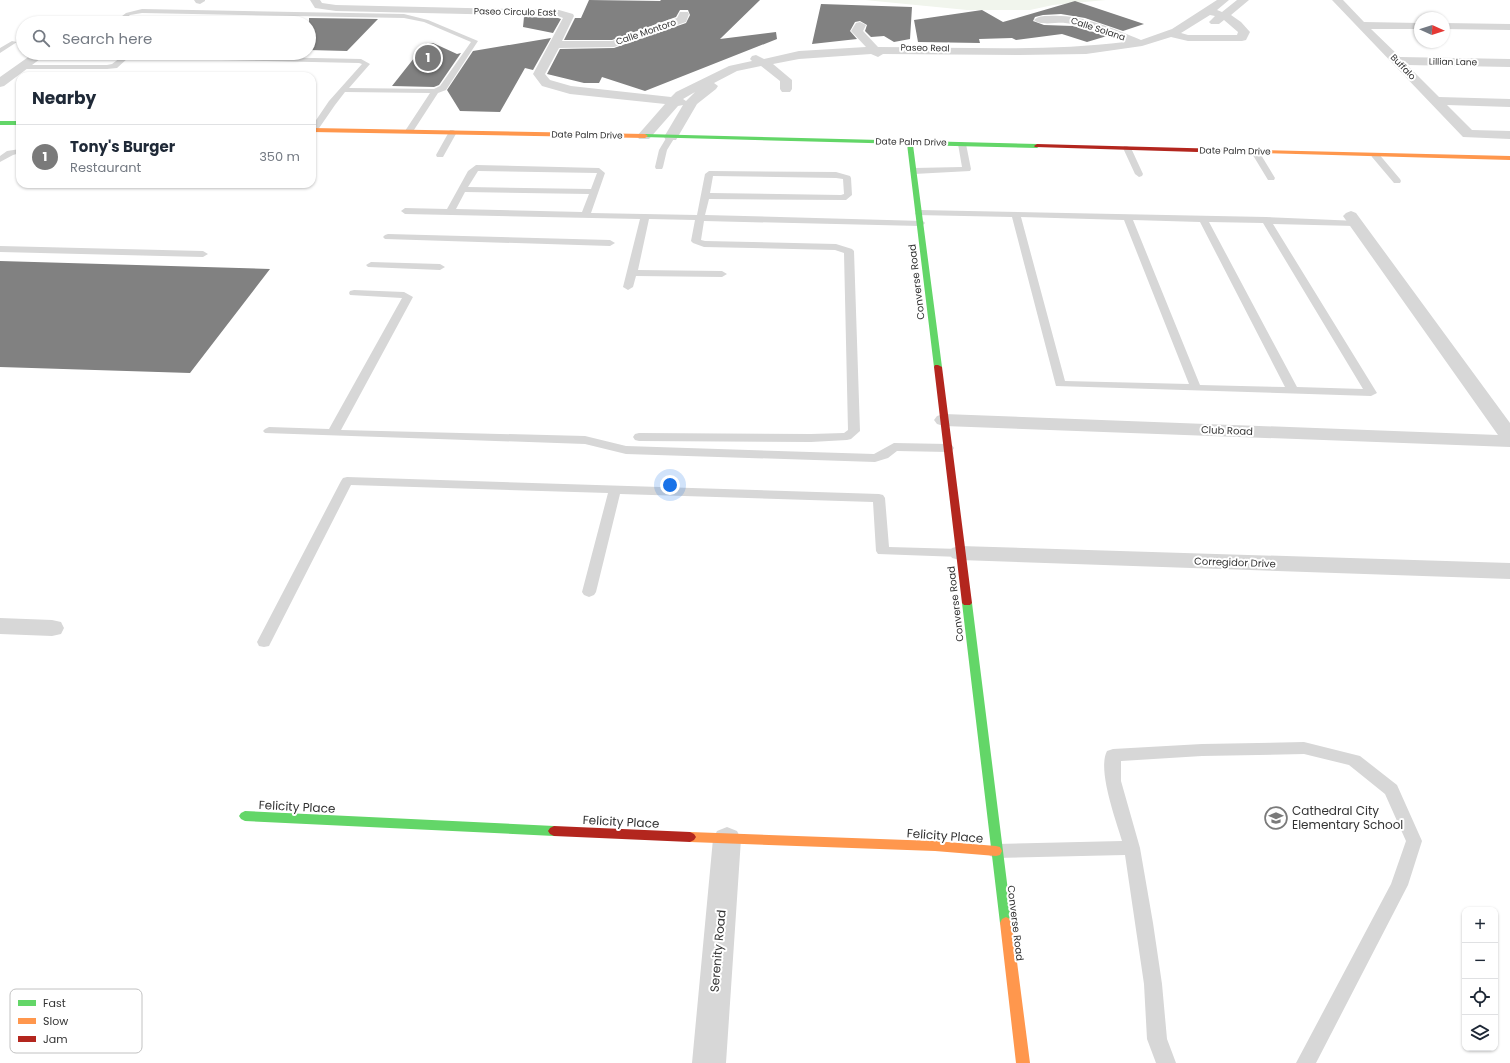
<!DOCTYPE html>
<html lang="en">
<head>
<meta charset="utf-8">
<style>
	:root { --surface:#fff; --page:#f6f6f7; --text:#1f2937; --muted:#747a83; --line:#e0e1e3; --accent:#7a7a7a }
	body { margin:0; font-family:Poppins,sans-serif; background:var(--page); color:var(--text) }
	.controls { position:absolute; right:12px; bottom:12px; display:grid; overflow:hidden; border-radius:8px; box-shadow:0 1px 3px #0004 }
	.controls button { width:36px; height:36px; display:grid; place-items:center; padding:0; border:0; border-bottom:1px solid var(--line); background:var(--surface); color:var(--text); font:20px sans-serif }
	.compass { position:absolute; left:1414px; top:12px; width:36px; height:36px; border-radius:50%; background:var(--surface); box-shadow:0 1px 3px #0004; rotate:93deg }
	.you { position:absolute; left:670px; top:485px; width:14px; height:14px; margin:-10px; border:3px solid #fff; border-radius:50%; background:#1a73e8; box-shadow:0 0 0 6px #1a73e833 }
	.badge { display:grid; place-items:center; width:26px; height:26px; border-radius:50%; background:var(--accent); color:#fff; font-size:13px; font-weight:700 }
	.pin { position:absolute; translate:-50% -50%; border:2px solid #fff; box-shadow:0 1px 4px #0006 }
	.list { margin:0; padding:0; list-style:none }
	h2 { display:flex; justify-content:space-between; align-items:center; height:52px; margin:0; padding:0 16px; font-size:17px }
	h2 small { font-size:13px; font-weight:400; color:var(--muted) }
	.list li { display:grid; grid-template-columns:26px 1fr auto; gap:12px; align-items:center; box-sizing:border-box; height:64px; padding:0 16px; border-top:1px solid var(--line) }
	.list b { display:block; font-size:15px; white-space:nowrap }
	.list p { margin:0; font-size:13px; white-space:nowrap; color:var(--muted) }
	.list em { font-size:13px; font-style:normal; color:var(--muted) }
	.icon { flex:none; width:22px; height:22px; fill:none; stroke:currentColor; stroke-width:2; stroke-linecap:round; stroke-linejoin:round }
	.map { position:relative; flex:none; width:1510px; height:1063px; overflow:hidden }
	.search { position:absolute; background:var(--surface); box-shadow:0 1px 3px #0004; left:16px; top:16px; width:300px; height:44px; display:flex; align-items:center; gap:10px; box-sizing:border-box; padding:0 14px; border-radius:22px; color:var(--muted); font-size:15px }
	.panel { position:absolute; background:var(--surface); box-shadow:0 1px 3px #0004; left:16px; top:72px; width:300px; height:116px; border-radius:12px }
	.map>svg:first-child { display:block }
	.green { fill:#f1f5ed }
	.building { fill:#818181 }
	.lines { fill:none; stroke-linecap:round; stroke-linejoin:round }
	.lane { fill:#d7d7d7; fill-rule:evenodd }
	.street { fill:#d7d7d7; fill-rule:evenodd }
	.fast { fill:#63d668; fill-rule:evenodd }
	.slow { fill:#ff974d; fill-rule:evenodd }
	.jam { fill:#b3261e; fill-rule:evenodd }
	.labels { text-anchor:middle; stroke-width:4; stroke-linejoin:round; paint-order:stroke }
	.far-street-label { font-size:9px; fill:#333; stroke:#fff }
	.street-label { font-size:10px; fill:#333; stroke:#fff }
	.near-street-label { font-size:12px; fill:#333; stroke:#fff }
	.near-poi-label { font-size:12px; fill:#333; stroke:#fff; text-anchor:start }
	.key { fill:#fff; stroke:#c2c2c2; stroke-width:1 }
	.key-label { font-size:11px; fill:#333 }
</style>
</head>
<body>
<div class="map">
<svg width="1510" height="1063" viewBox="0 0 1510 1063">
	<rect width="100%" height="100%" fill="#fff"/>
	<path class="green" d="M865,0H1106L1053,5L1030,10H967Z"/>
	<path class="building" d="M589,0L661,1L660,0H760L720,39L776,32L777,39L645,91L602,77L599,83H584L547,74L560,49L614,48L686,23L690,15L688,10H680L676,17L612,40H564L575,18H581Z
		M1075,1L1144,24L1123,31L1085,18L1061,14L1043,15L1035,17L1033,21L1044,25L1073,26L1107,36L1087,42L1062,34L1016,40L1012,38L979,39L980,43L918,42L914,20L982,10L1003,22Z
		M821,4L912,7L910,39L894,42L884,36L871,37L865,31L867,25L860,21L855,22L850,31L857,39L812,44Z
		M524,17L558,18L561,19L553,33L523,27Z
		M309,18L378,19L347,51L309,50Z
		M551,38L533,70L525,68L500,112L460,111L447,90L473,51Z
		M426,43H433L457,54L461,53L439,85L434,87L392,86Z
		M0,261L270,269L190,373L0,367Z"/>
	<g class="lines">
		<path class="lane" d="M142,9L404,14L428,20L478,41L446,90L438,93L412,133H409L405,131L430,93L345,92L335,105L315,134H312V126L329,101L362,64L359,63L128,58L117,68L107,69H23L19,67L23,65H107L112,64L120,58H38L35,56L38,54L68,53L361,59L370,64L349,88L434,89L440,86L471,42L424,22L404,18L142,13L130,15L120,23H113L126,13Z
			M12,41L17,42L0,53V48Z
			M450,130H453L457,132L443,157H437L436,155Z
			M668,135H671L675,137L667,150L663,167L662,169H656L655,167L659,150Z
			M959,142H962L966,144L971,169L970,171L914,174L910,171L914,168L962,167L958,144Z
			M1124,146H1127L1131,148L1143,174L1142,176L1139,177L1135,174L1123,148Z
			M20,149V153L13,155L0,162V156L7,151Z
			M1252,150H1258L1275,178L1274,180H1268L1251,152Z
			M1372,153H1378L1400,179L1401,181L1400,183H1394L1372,157L1371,155Z
			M476,165L599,168L605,173L591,213L697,215L705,174L709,171L836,172L850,176L851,178L852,195L846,200L709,199L705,215L923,221L925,223L923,225L920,226L704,221L701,240L705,241L836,244L852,249L854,251L860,431L851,439L847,440L811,442L639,441L635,440L633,437L635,434L639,433L811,434L844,433L848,430L844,253L835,250L704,247L693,243L691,241L695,220L649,219L638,270L722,271L727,274L722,277L636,276L633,287L628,290L623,287L640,219L405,214L401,211L405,208L447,209L468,171ZM478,171L597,173L591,189L468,187ZM713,176L836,178L843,179L844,194L841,195L710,193ZM465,192L589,194L582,212L456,209Z
			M258,184H267L263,187Z
			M919,210L1266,217L1358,221L1360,223L1358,225L1355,226L1273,224L1377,393L1371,396L1056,386L1012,217L916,215L915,213ZM1021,217L1124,220L1189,384L1065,381ZM1133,220L1200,222L1285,387L1200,385ZM1209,222L1263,223L1363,389L1297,387Z
			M388,234L610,240L615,243L610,246L385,239L383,237L385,235Z
			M0,246L203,251L208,254L203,257L0,252Z
			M371,262L440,264L445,267L440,270L368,267L366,265Z
			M354,290L404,292L413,297L341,430L585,436L626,446L874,454L894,443L948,444L952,445L954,448L952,451L948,452L897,451L888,458L875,462L626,454L585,444L265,433L263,431L265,429L269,427L329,429L402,298L350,295L349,293L350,291Z
			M347,477L879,494L883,495L885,498L889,547L960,549L965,550L967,553L965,556L960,557L878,554L876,551L873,502L620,494L596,592L594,595L589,597L584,595L582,592L608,493L351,485L271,642L269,646L264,647L259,646L257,642L341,481L343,478Z
			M1304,742L1360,756L1397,785L1422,841L1408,885L1316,1063H1296L1391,884L1406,841L1385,794L1349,765L1304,754L1202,756L1121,761V781L1140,848L1153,923L1162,984L1167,1039L1176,1063H1156L1147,1039L1144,984L1125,855L996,858L990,856L987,851L990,846L996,844L1122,841C1116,820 1097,770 1107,751L1113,749L1202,744Z"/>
		<path class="street" d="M194,0H205V1L200,4L196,3Z
			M310,0H320L322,3L336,5L559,10L573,14L574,16L562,41H612L677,18L680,12H688L689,14L686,22L614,47L559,48L545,74L550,80L571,86L671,97L676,92L729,66L752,61L750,59L752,56L756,55L764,59L799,51L866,47L851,31L856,23L860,22L866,25L863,31L878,47C961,47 1044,52 1125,42C1106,34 1086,25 1065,23C1057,22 1040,26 1034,20C1038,16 1043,16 1049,16C1081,14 1112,28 1141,40L1172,29L1217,0H1229L1217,10L1222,12L1237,0H1249L1231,15L1241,22L1250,32L1246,40L1242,41H1188L1171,37L1142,46L1086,54L1019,55L883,54L878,57L871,54L799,59L773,64L792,80V89L790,92H782L780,89V81L761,66L737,71L714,83L718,86L716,89L697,104L676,140H666L664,137L683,105L678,106L649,139H639L637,136L665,104L570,94L542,86L533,74L563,18L558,16L336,11L315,8ZM1210,15L1215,16L1209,22L1211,24H1219L1224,20L1238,32L1237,35H1188L1181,33ZM695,92L686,101L683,99Z
			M1332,0H1343L1364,22L1420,23V29H1371L1400,57L1510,59V67L1407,65L1439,97L1510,99V107L1447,105L1472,130L1510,131V139L1463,137Z
			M1444,23L1510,24V30L1444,29Z
			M34,53H40L44,56L4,86L0,87V77Z
			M1351,211L1356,213L1510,423V447L944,426L937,424L934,420L937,416L944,414L1498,435L1343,216L1346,213Z
			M960,546L1510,563V579L960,560L952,558L949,553L952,548Z
			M0,618L52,620L61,622L64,628L61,634L52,636L0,634Z
			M727,827L737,831L741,839L726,1063H692L713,839L717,831Z"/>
		<path class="fast" d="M0,121H20V125H0Z
			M645,134L1037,144L1040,146L1037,148L913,145L942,367L938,369L934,367L907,144L643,137L642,136Z
			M967,600L970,601L972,603L1012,923L1010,927L1006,929L1002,927L1000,923L962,603L964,601Z
			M245,811L554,826L558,828L560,831L558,834L554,836L245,821L241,819L239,816L241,813Z"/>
		<path class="slow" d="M312,128L645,134L648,136L645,138L312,132Z
			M1262,150L1510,156V160L1260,153L1259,152Z
			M690,832L935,841L996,846L1000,847L1002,851L1000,855L996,856L935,851L690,842L686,840L684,837L686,834Z
			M1006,917L1010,919L1012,923L1030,1063H1016L1000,923L1002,919Z"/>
		<path class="jam" d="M1037,144L1262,150L1265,152L1262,154L1035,147L1034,146Z
			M935,365H938L942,367L972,603L970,605H964L962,603L934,367Z
			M554,826L690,832L694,834L696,837L694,840L690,842L554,836L550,834L548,831L550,828Z"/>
	</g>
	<defs>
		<g id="school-ring" transform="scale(1.15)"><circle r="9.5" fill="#fff" stroke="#7a7a7a" stroke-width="1.5"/><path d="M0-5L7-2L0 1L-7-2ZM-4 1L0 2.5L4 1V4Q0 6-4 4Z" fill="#7a7a7a"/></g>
	</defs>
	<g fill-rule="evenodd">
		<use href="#school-ring" x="1276" y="818"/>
	</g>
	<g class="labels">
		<g class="far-street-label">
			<text transform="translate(515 12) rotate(1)" y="3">Paseo Circulo East</text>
			<text transform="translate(1098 29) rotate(18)" y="3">Calle Solana</text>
			<text transform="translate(646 32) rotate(-19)" y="3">Calle Montoro</text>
			<text transform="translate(925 48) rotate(1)" y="3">Paseo Real</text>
			<text transform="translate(1453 62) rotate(1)" y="3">Lillian Lane</text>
			<text transform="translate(1403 67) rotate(46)" y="3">Buffalo</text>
			<text transform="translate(587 135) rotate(1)" y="3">Date Palm Drive</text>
			<text transform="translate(911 142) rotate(1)" y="3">Date Palm Drive</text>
			<text transform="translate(1235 151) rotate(1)" y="3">Date Palm Drive</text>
		</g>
		<g class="street-label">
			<text transform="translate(916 282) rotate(-97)" y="4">Converse Road</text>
			<text transform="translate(1227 430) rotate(2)" y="4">Club Road</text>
			<text transform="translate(1235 562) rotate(2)" y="4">Corregidor Drive</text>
			<text transform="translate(955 604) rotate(-97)" y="4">Converse Road</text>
			<text transform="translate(1016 923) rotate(83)" y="4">Converse Road</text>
		</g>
		<g class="near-street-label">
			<text transform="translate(297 807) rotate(3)" y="4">Felicity Place</text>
			<text transform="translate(621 822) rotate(3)" y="4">Felicity Place</text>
			<text transform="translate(945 836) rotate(4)" y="4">Felicity Place</text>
			<text transform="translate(718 951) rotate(-85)" y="4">Serenity Road</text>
		</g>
		<g class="near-poi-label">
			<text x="1292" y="815">Cathedral City<tspan x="1292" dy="14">Elementary School</tspan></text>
		</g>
	</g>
	<rect x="10" y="989" width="132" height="64" rx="6" class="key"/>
	<rect x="18" y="1000" width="18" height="6" fill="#63d668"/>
	<rect x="18" y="1018" width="18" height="6" fill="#ff974d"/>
	<rect x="18" y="1036" width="18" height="6" fill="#b3261e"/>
	<g class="key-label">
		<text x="43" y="1007">Fast</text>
		<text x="43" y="1025">Slow</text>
		<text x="43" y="1043">Jam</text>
	</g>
</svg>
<div class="controls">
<button>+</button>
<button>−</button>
<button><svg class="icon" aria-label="locate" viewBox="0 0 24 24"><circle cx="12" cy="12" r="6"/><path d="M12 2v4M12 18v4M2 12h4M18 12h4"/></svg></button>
<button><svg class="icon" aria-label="layers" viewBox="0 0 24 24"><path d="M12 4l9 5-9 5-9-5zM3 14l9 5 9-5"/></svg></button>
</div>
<svg class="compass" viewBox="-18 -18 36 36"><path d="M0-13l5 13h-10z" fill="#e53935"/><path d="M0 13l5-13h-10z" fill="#747a83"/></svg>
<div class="you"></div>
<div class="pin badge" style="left:428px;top:58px">1</div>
<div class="search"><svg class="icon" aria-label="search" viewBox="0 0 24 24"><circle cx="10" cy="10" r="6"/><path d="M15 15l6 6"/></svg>Search here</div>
<section class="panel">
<h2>Nearby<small></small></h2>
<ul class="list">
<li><span class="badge">1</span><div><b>Tony's Burger</b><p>Restaurant</p></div><em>350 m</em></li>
</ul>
</section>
</div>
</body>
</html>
